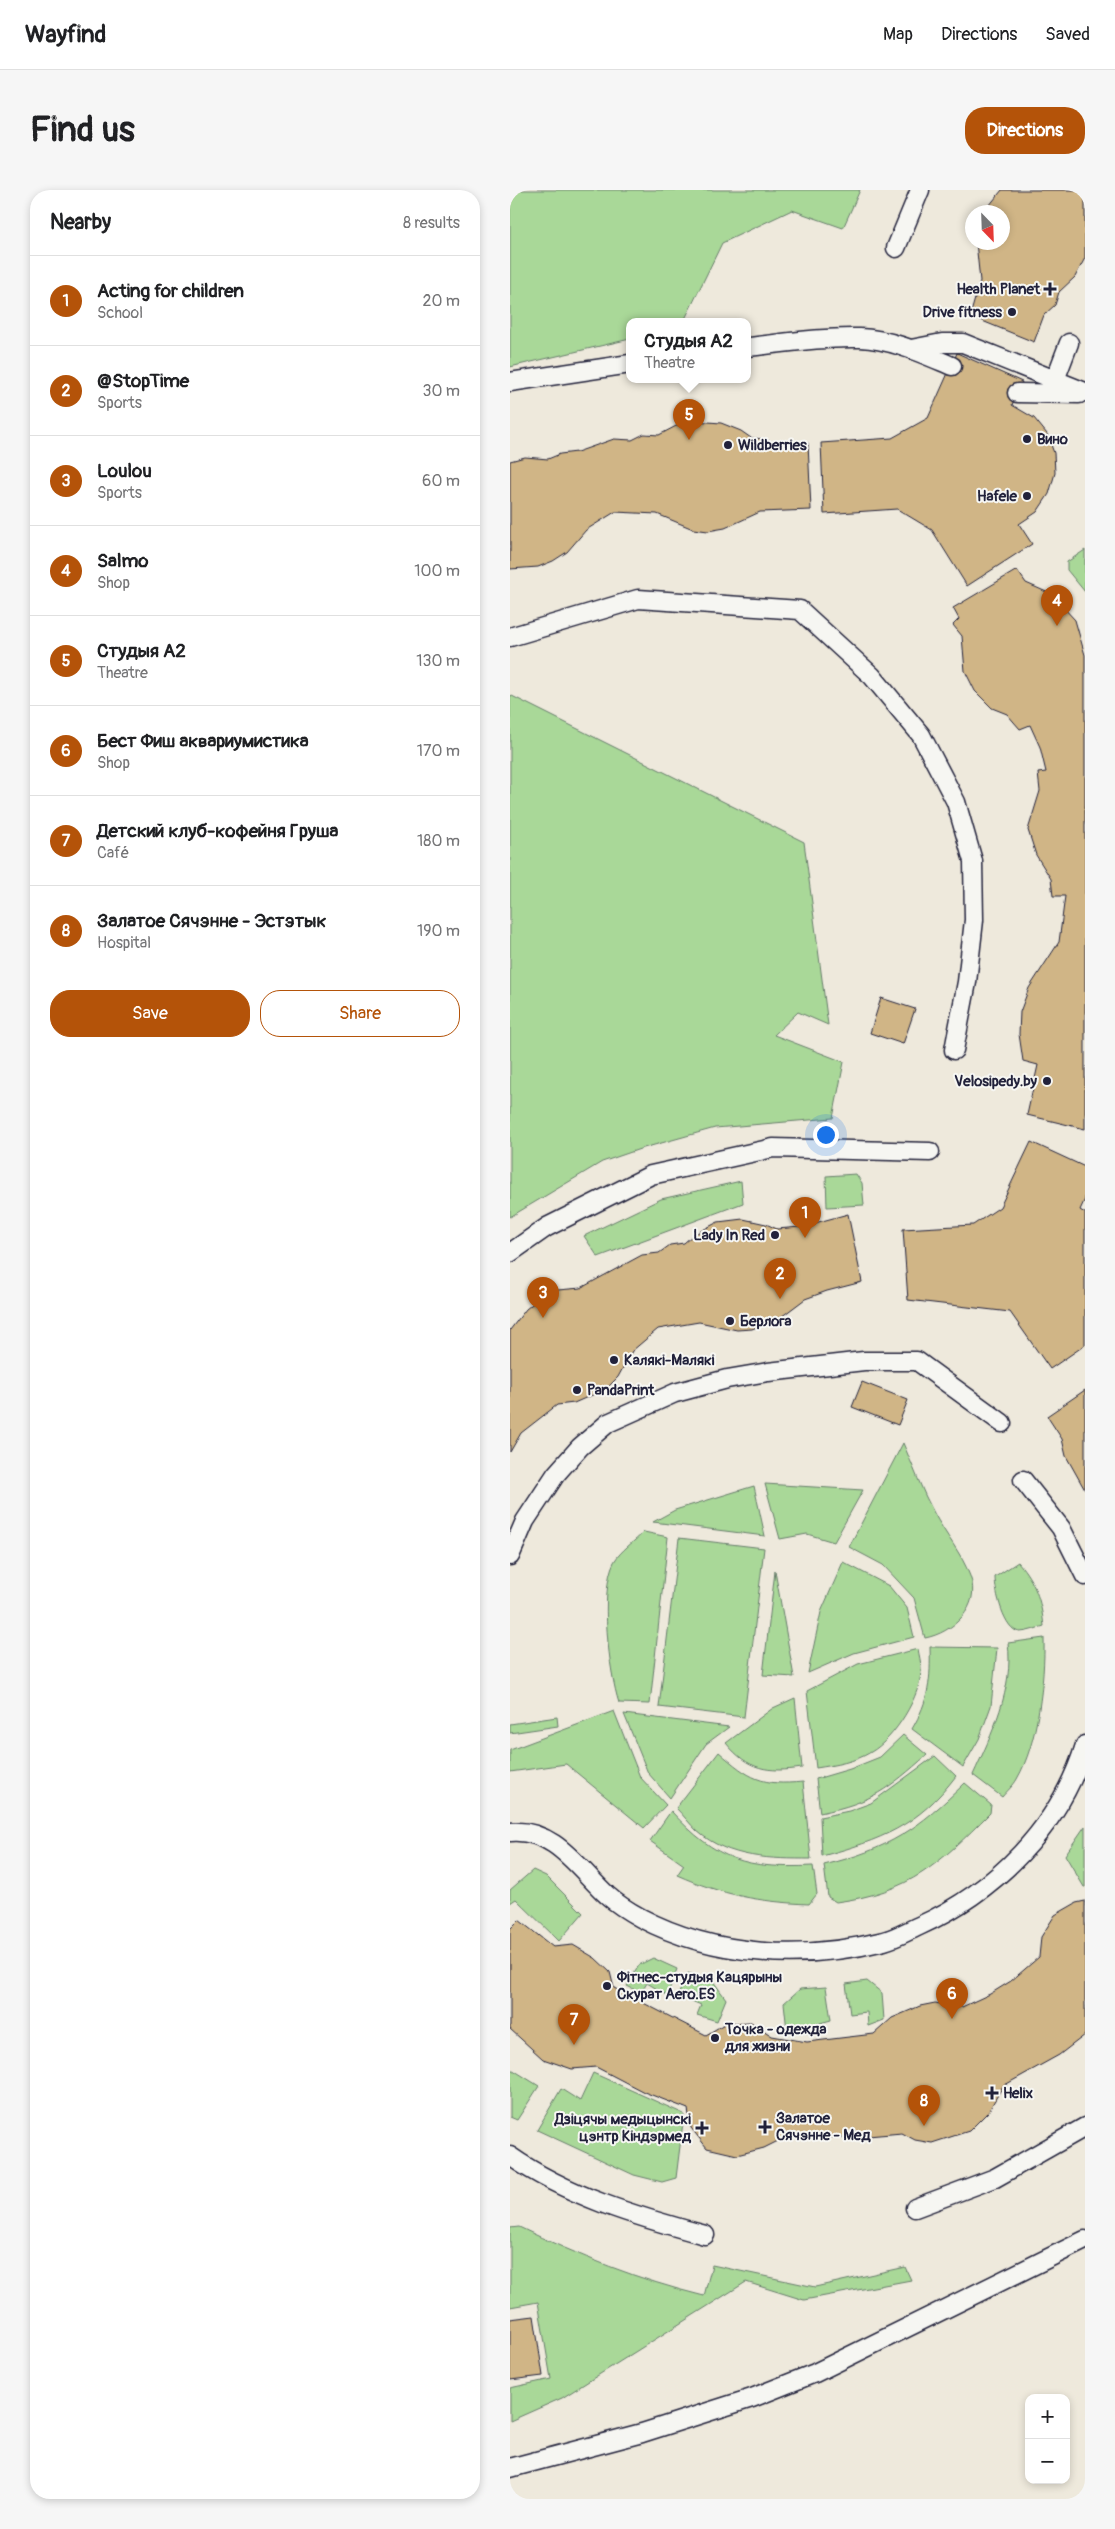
<!DOCTYPE html>
<html lang="en">
<head>
<meta charset="utf-8">
<style>
	:root { --surface:#fff; --page:#f6f6f6; --text:#202124; --muted:#757577; --line:#e0e0e0; --accent:#b45309 }
	body { margin:0; font-family:Pangolin,sans-serif; background:var(--page); color:var(--text) }
	.controls { position:absolute; right:15px; bottom:15px; display:grid; overflow:hidden; border-radius:10px; box-shadow:0 2px 8px #0003 }
	.controls button { width:45px; height:45px; display:grid; place-items:center; padding:0; border:0; border-bottom:1px solid var(--line); background:var(--surface); color:var(--text); font:25px sans-serif }
	.compass { position:absolute; left:455px; top:15px; width:45px; height:45px; border-radius:50%; background:var(--surface); box-shadow:0 2px 8px #0003; rotate:157deg }
	.you { position:absolute; left:315px; top:944px; width:18px; height:18px; margin:-12px; border:4px solid #fff; border-radius:50%; background:#1a73e8; box-shadow:0 0 0 8px #1a73e833 }
	.badge { display:grid; place-items:center; width:32px; height:32px; border-radius:50%; background:var(--accent); color:#fff; font-size:16px; font-weight:700 }
	.pin { position:absolute; translate:-50% -41px; filter:drop-shadow(0 1px 2px #0008) }
	.pin::after { content:''; position:absolute; top:26px; width:18px; height:15px; background:inherit; clip-path:polygon(0 0,100% 0,50% 100%) }
	.popup { position:absolute; left:116px; top:128px; width:125px; height:65px; box-sizing:border-box; display:grid; place-content:center; border-radius:10px; background:var(--surface); filter:drop-shadow(0 1px 4px #0005); font-size:16px; white-space:nowrap; color:var(--muted) }
	.popup b { font-size:19px; color:var(--text) }
	.popup::after { content:''; position:absolute; left:50%; top:100%; margin-left:-10px; border:10px solid transparent; border-top-color:var(--surface) }
	.list { margin:0; padding:0; list-style:none }
	h2 { display:flex; justify-content:space-between; align-items:center; height:65px; margin:0; padding:0 20px; font-size:21px }
	h2 small { font-size:16px; font-weight:400; color:var(--muted) }
	.list li { display:grid; grid-template-columns:32px 1fr auto; gap:15px; align-items:center; box-sizing:border-box; height:90px; padding:0 20px; border-top:1px solid var(--line) }
	.list b { display:block; font-size:19px; white-space:nowrap }
	.list p { margin:0; font-size:16px; white-space:nowrap; color:var(--muted) }
	.list em { font-size:16px; font-style:normal; color:var(--muted) }
	.actions { display:flex; gap:10px; padding:15px 20px }
	.actions a { flex:1; padding:11px 0; border:1px solid var(--accent); border-radius:20px; text-align:center; font-size:18px; color:var(--accent) }
	.actions .main { background:var(--accent); color:#fff }
	.map { position:relative; flex:none; width:575px; height:2309px; overflow:hidden; border-radius:20px }
	header { display:flex; align-items:center; gap:30px; box-sizing:border-box; height:70px; padding:0 25px; background:var(--surface); border-bottom:1px solid var(--line) }
	header strong { font-size:24px }
	nav { display:flex; gap:28px; margin-inline-start:auto; font-size:18px }
	.intro { display:flex; align-items:center; justify-content:space-between; box-sizing:border-box; height:120px; padding:0 30px }
	h1 { margin:0; font-size:35px }
	.button { padding:12px 22px; border-radius:20px; background:var(--accent); color:#fff; font-size:18px; font-weight:700 }
	main { display:flex; gap:30px; padding:0 30px }
	aside { flex:1; background:var(--surface); border-radius:20px; box-shadow:0 2px 8px #0003 }
	.map>svg:first-child { display:block }
	.green { fill:#a9d898; stroke:#667d6a }
	.building { fill:#d0b586; stroke:#22223b }
	.lines { fill:none; stroke-linecap:round; stroke-linejoin:round }
	.lane-casing { stroke:#22223b; stroke-width:21 }
	.lane { stroke:#f6f6f2; stroke-width:18 }
	.poi-dot { fill:#22223b; stroke:#f6f6f2; stroke-width:2 }
	.labels { text-anchor:middle; stroke-width:4; stroke-linejoin:round; paint-order:stroke }
	.poi-label { font-size:15px; font-weight:bold; fill:#22223b; stroke:#f6f6f2; text-anchor:start }
</style>
</head>
<body>
<header>
<strong>Wayfind</strong>
<nav><a>Map</a><a>Directions</a><a>Saved</a></nav>
</header>
<div class="intro"><h1>Find us</h1><a class="button">Directions</a></div>
<main>
<aside>
<h2>Nearby<small>8 results</small></h2>
<ul class="list">
<li><span class="badge">1</span><div><b>Acting for children</b><p>School</p></div><em>20 m</em></li>
<li><span class="badge">2</span><div><b>@StopTime</b><p>Sports</p></div><em>30 m</em></li>
<li><span class="badge">3</span><div><b>Loulou</b><p>Sports</p></div><em>60 m</em></li>
<li><span class="badge">4</span><div><b>Salmo</b><p>Shop</p></div><em>100 m</em></li>
<li><span class="badge">5</span><div><b>Студыя А2</b><p>Theatre</p></div><em>130 m</em></li>
<li><span class="badge">6</span><div><b>Бест Фиш аквариумистика</b><p>Shop</p></div><em>170 m</em></li>
<li><span class="badge">7</span><div><b>Детский клуб-кофейня Груша</b><p>Café</p></div><em>180 m</em></li>
<li><span class="badge">8</span><div><b>Залатое Сячэнне - Эстэтык</b><p>Hospital</p></div><em>190 m</em></li>
</ul>
<div class="actions"><a class="main">Save</a><a>Share</a></div>
</aside>
<div class="map">
<svg width="575" height="2309" viewBox="0 0 575 2309">
	<rect width="100%" height="100%" fill="#eee9dc"/>
	<filter id="ink" filterUnits="userSpaceOnUse"><feTurbulence type="fractalNoise" baseFrequency=".02" numOctaves="2"/><feDisplacementMap in="SourceGraphic" scale="10" xChannelSelector="R" yChannelSelector="G"/><feConvolveMatrix kernelMatrix="1 2 1 2 8 2 1 2 1" color-interpolation-filters="sRGB"/></filter>
	<g filter="url(#ink)">
		<path class="green" d="M0,0H350L333,38L282,20L212,53L174,131H120V149L0,177Z
			M575,360V402L557,380V372Z
			M0,505L294,652L318,835L288,822L264,845L334,872L323,928L205,938L130,959L92,972L0,1027Z
			M346,984L352,993L354,1015L317,1017L316,986Z
			M231,991L233,1013L88,1067L74,1046L151,1009Z
			M393,1253C403,1276 412,1301 424,1323C435,1344 452,1364 460,1386C472,1417 442,1443 415,1448L404,1408L373,1375L339,1357Z
			M255,1294L353,1300L324,1352L297,1344L270,1349Z
			M244,1296L255,1346L143,1332L165,1320Z
			M134,1342L158,1347L140,1514L109,1513C99,1482 89,1401 104,1372C110,1361 125,1351 134,1342Z
			M169,1348L254,1358L234,1527L149,1517Z
			M333,1372L379,1396L397,1418L404,1447L344,1463L298,1483L311,1422Z
			M508,1372C525,1392 531,1410 534,1436C527,1438 517,1442 510,1442C494,1441 485,1401 485,1387Z
			M265,1381L284,1487L253,1485Z
			M534,1448C535,1489 528,1553 507,1589C504,1595 497,1601 492,1607L463,1585C482,1544 504,1498 498,1453Z
			M420,1457L487,1458L481,1516L469,1549L453,1577L402,1539C419,1510 421,1490 420,1457Z
			M408,1459C409,1465 411,1472 411,1478C412,1505 384,1549 361,1562C345,1572 325,1575 306,1578L297,1501L348,1474Z
			M285,1508L292,1578C258,1583 238,1580 216,1553L263,1518Z
			M104,1521L130,1587L156,1615L134,1638L56,1574L0,1582V1560Z
			M114,1524L219,1537L196,1554L160,1608L138,1583Z
			M47,1527L48,1536L0,1543V1534Z
			M393,1545L417,1565C378,1599 363,1612 310,1623L306,1589L340,1579L370,1567Z
			M209,1562C240,1589 251,1596 293,1592L301,1669C262,1669 219,1669 187,1641C180,1634 173,1625 166,1618Z
			M425,1566L446,1586C408,1636 371,1650 312,1666L310,1627L339,1621L361,1613Z
			M455,1593L481,1615L480,1623C429,1674 401,1702 326,1712L318,1707L314,1675C379,1659 408,1639 455,1593Z
			M161,1621C207,1671 236,1679 303,1676L307,1704L299,1714C250,1712 212,1705 167,1685L174,1675L140,1651Z
			M575,1636V1697H574L555,1665Z
			M23,1680L36,1686L73,1723L49,1751L6,1709L0,1713V1700Z
			M143,1768L167,1779L157,1805L137,1793L131,1803L117,1796L129,1775Z
			M178,1783L203,1791L216,1809L207,1831L187,1825L191,1815L168,1805Z
			M357,1791L372,1803L374,1830L358,1836L357,1822L340,1824L336,1794Z
			M316,1797L321,1830L303,1835V1844L277,1840L274,1813L290,1799Z
			M0,1878L29,1896L7,1930L0,1927Z
			M83,1883L174,1924L166,1988L152,1992L124,1985L27,1940L51,1899L70,1911Z
			M9,2037C69,2066 129,2090 194,2106L202,2075L305,2097L395,2077L401,2090L294,2110L236,2092L52,2208L0,2231V2198L41,2189L28,2112L0,2117V2038Z"/>
		<path class="building" d="M492,0H575V68L565,87L549,102L545,115L534,125L524,152L460,126L470,91L466,52H492V22H474Z
			M447,163L512,192L502,215L524,228L537,244L544,263L545,283L539,304L527,322L509,334L522,354L457,396L422,340L387,319L314,324L311,253L382,248L418,228Z
			M185,231L211,233L231,241L241,248L254,249L270,255L298,253L301,320L250,322L215,338L198,341L183,339L147,324L105,322L76,340L57,362L43,371L28,377L0,379V271L15,267L38,269L50,264L67,262L104,249L122,250L134,244L149,245L170,234Z
			M507,380L516,393L541,404L565,430L575,465V939L517,925L528,875L513,871L509,844L510,822L519,798L549,752L555,706H543L541,689L526,665L518,640L530,601L528,583L536,582L530,557L520,535L510,539L497,524L482,518L465,501L455,481L452,446L443,435L449,429L443,418Z
			M371,808L405,819L393,854L360,843Z
			M521,952L575,977V1009L570,1020L575,1023V1155L540,1179L500,1122L398,1110L393,1039L463,1035L490,1017Z
			M338,1024L352,1092L317,1101L295,1109L271,1127L242,1139L227,1140L189,1132L148,1139L122,1161L108,1187L96,1199L64,1213L47,1215L11,1243L0,1262V1140L16,1119L26,1111L37,1104L48,1100L71,1098L132,1065L149,1063L160,1055L174,1053L183,1045L208,1032L233,1029L256,1034L267,1039L290,1037Z
			M352,1192L398,1210L388,1235L342,1217Z
			M575,1200V1300L556,1266L552,1249L537,1226Z
			M575,1711V1845L549,1865L493,1896L478,1922L459,1941L422,1953L405,1950L392,1943L335,1948L278,1946L254,1958L227,1965L197,1958L181,1938L178,1919L134,1902L86,1877L62,1879L33,1869L0,1839V1739L9,1730L43,1757L63,1755L85,1768L100,1782L104,1798L196,1845L216,1833L241,1832L262,1846L297,1852L364,1844L382,1828L410,1816L425,1813L452,1817L480,1804L501,1791L529,1767L531,1747L545,1725L566,1713Z
			M24,2126L33,2186L0,2190V2129Z"/>
		<g class="lines">
			<g class="lane-casing">
				<path id="lane" d="M386,58L410,0
					M238,157C275,153 312,147 350,148C381,149 413,164 442,176
					M401,159L432,153H453L575,202
					M545,190L559,153
					M0,192L120,174
					M507,203L569,204
					M0,447L128,409L290,420L362,486L411,545L446,612L463,671L464,730L457,792L444,860
					M0,1063L37,1037L141,985L263,958L420,962
					M513,1290L551,1338L575,1386
					M0,1366L15,1331L46,1284L70,1257L98,1233L165,1203L217,1189L258,1182L354,1171H407L492,1233
					M0,1642C44,1638 68,1678 97,1705C106,1713 120,1722 131,1728C205,1767 295,1771 374,1751C386,1748 398,1741 409,1736C486,1701 550,1637 575,1555
					M0,1966C57,2006 128,2027 195,2045
					M405,2018L485,1988L575,1937
					M0,2278L132,2243L242,2208L305,2183L575,2050"/>
			</g>
			<use href="#lane" class="lane"/>
		</g>
	</g>
	<g class="poi-dot">
		<path d="M537.5 91.5h5v5h5v5h-5v5h-5v-5h-5v-5h5z"/>
		<circle cx="502" cy="122" r="5"/>
		<circle cx="517" cy="249" r="5"/>
		<circle cx="218" cy="255" r="5"/>
		<circle cx="517" cy="306" r="5"/>
		<circle cx="537" cy="891" r="5"/>
		<circle cx="265" cy="1045" r="5"/>
		<circle cx="220" cy="1131" r="5"/>
		<circle cx="104" cy="1170" r="5"/>
		<circle cx="67" cy="1200" r="5"/>
		<circle cx="97" cy="1796" r="5"/>
		<circle cx="205" cy="1848" r="5"/>
		<path d="M479.5 1895.5h5v5h5v5h-5v5h-5v-5h-5v-5h5z"/>
		<path d="M252.5 1929.5h5v5h5v5h-5v5h-5v-5h-5v-5h5z"/>
		<path d="M189.5 1930.5h5v5h5v5h-5v5h-5v-5h-5v-5h5z"/>
	</g>
	<g class="labels">
		<g class="poi-label">
			<text x="530" y="104" text-anchor="end">Health Planet</text>
			<text x="492" y="127" text-anchor="end">Drive fitness</text>
			<text x="527" y="254">Вино</text>
			<text x="228" y="260">Wildberries</text>
			<text x="507" y="311" text-anchor="end">Hafele</text>
			<text x="527" y="896" text-anchor="end">Velosipedy.by</text>
			<text x="255" y="1050" text-anchor="end">Lady In Red</text>
			<text x="230" y="1136">Берлога</text>
			<text x="114" y="1175">Калякі-Малякі</text>
			<text x="77" y="1205">PandaPrint</text>
			<text x="107" y="1792">Фітнес-студыя Кацярыны<tspan x="107" dy="17">Скурат Aero.ES</tspan></text>
			<text x="215" y="1844">Точка - одежда<tspan x="215" dy="17">для жизни</tspan></text>
			<text x="493" y="1908">Helix</text>
			<text x="266" y="1933">Залатое<tspan x="266" dy="17">Сячэнне - Мед</tspan></text>
			<text x="181" y="1934" text-anchor="end">Дзіцячы медыцынскі<tspan x="181" dy="17">цэнтр Кіндэрмед</tspan></text>
		</g>
	</g>
</svg>
<div class="controls">
<button>+</button>
<button>−</button>
</div>
<svg class="compass" viewBox="-18 -18 36 36"><path d="M0-13l5 13h-10z" fill="#e53935"/><path d="M0 13l5-13h-10z" fill="#757577"/></svg>
<div class="you"></div>
<div class="pin badge" style="left:295px;top:1048px">1</div>
<div class="pin badge" style="left:270px;top:1109px">2</div>
<div class="pin badge" style="left:33px;top:1128px">3</div>
<div class="pin badge" style="left:547px;top:436px">4</div>
<div class="pin badge" style="left:179px;top:250px">5</div>
<div class="popup"><b>Студыя А2</b>Theatre</div>
<div class="pin badge" style="left:442px;top:1829px">6</div>
<div class="pin badge" style="left:64px;top:1855px">7</div>
<div class="pin badge" style="left:414px;top:1936px">8</div>
</div>
</main>
</body>
</html>
